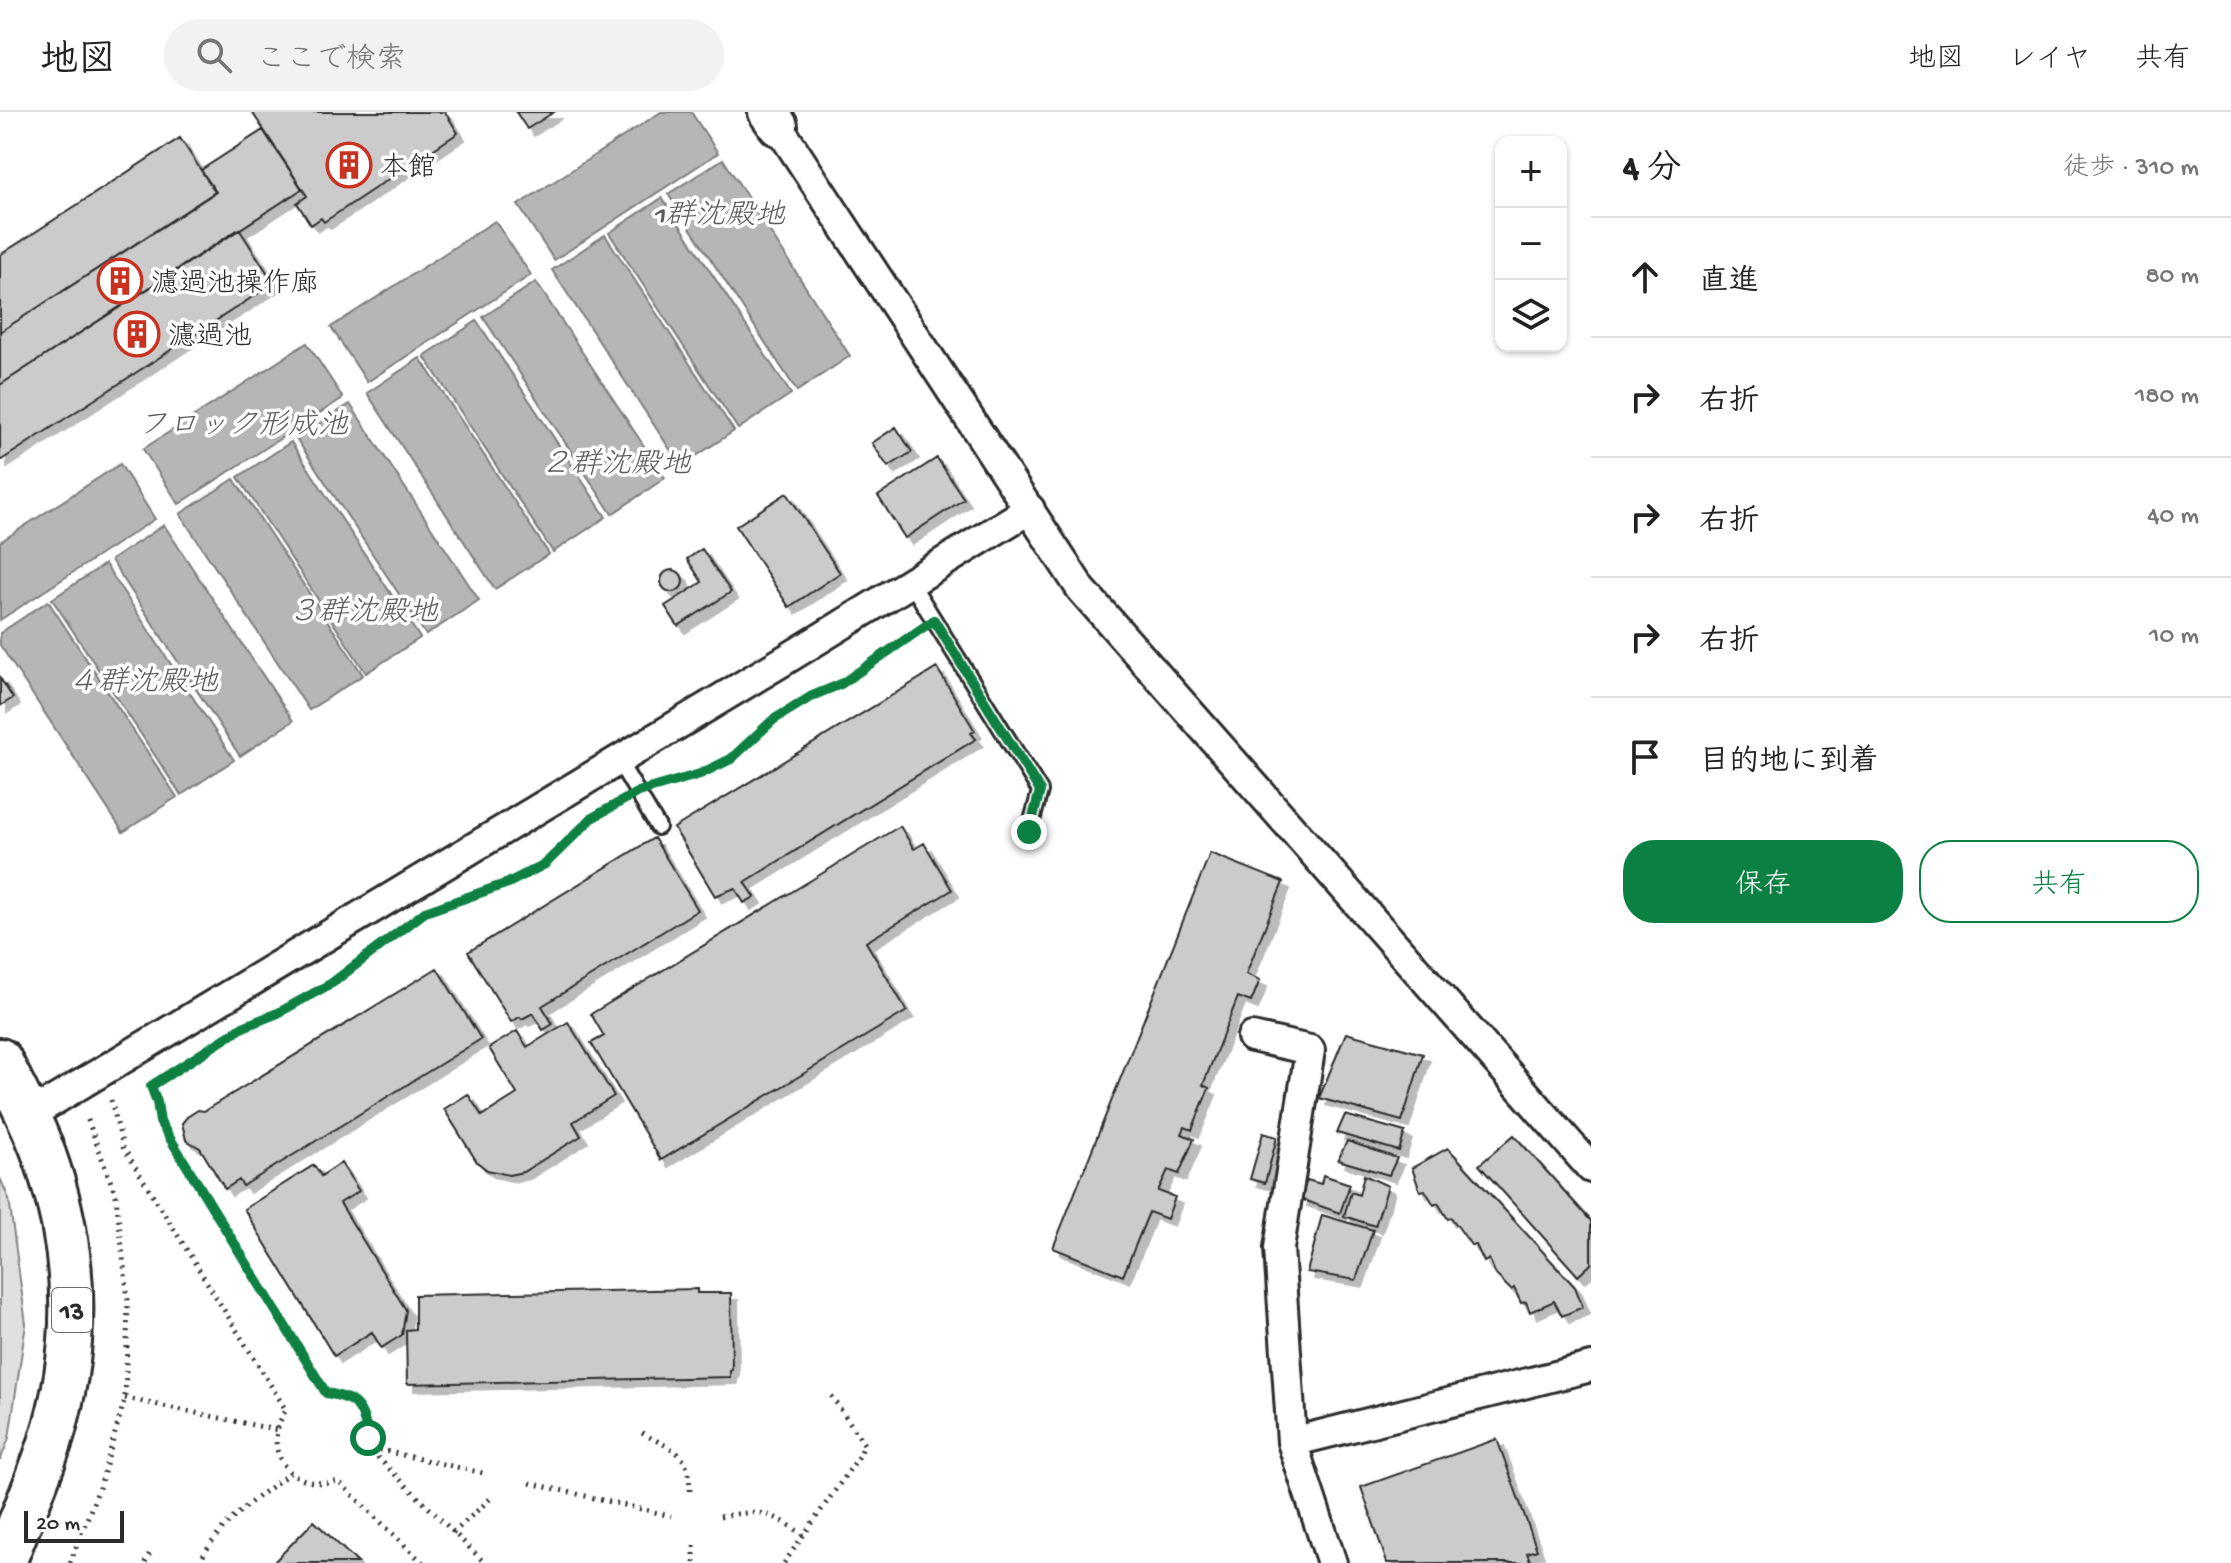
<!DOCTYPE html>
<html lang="ja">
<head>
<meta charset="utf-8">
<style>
	:root { --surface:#fff; --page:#f2f2f2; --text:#222; --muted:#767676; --line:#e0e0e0; --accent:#0b8043 }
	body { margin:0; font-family:"Gochi Hand","Klee One",sans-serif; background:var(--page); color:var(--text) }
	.controls { position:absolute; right:24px; top:24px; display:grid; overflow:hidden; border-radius:16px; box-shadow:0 2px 6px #0004 }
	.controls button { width:72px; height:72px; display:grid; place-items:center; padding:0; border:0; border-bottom:2px solid var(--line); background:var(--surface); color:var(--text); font:40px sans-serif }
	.scale { position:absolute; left:24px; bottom:20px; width:100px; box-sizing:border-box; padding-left:8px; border:4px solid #2b2b2b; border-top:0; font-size:22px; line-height:28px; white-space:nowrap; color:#2b2b2b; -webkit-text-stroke:6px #fff; paint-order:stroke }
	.stop { position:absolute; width:24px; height:24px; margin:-18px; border:6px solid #0b8043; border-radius:50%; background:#fff }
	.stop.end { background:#0b8043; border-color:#fff; box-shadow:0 2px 8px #0008 }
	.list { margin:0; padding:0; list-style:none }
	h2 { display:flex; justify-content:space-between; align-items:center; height:104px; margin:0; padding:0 32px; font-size:34px }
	h2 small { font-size:26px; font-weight:400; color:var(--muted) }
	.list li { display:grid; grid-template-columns:52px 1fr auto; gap:24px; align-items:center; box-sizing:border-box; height:120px; padding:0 32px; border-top:2px solid var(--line) }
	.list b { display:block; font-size:30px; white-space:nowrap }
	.list em { font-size:26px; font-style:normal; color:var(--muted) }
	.actions { display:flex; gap:16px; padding:24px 32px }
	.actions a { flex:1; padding:18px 0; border:2px solid var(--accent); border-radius:32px; text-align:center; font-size:28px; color:var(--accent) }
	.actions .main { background:var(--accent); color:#fff }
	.icon { flex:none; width:44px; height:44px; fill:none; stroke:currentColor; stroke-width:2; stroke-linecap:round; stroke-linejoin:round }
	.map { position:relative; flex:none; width:1591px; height:1451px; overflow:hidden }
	header { display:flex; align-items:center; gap:48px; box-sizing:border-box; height:112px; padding:0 40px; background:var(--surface); border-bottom:2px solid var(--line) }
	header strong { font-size:38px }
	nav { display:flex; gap:44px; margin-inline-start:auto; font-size:28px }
	.search { width:560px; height:72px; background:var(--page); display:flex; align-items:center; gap:20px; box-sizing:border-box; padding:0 28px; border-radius:44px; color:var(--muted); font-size:30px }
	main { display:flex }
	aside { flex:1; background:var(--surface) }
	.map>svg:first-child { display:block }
	.green { fill:#e0e0e0; stroke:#868686; stroke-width:2 }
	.water { fill:#b6b6b6; stroke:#7e7e7e; stroke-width:2 }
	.building { fill:#cbcbcb; stroke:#2b2b2b; stroke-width:2; filter:url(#shadow) }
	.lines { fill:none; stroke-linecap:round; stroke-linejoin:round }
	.lane-casing { stroke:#2b2b2b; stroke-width:20 }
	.street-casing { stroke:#2b2b2b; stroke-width:34 }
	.secondary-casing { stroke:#2b2b2b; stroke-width:44 }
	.primary-casing { stroke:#2b2b2b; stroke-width:48 }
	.path { stroke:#2b2b2b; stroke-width:5; stroke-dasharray:2 6; stroke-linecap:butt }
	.lane { stroke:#fff; stroke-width:14 }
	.street { stroke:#fff; stroke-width:28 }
	.secondary { stroke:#fff; stroke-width:38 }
	.primary { stroke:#fff; stroke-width:42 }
	.route { stroke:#0b8043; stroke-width:10 }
	.labels { text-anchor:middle; stroke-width:7; stroke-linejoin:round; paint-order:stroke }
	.shield { fill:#fff; stroke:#6b6b6b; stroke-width:2 }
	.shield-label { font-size:26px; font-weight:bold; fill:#2b2b2b }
	.poi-label { font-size:28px; fill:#2b2b2b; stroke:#fff; text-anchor:start }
	.water-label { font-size:30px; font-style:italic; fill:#5c5c5c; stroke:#fff }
</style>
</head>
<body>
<header>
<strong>地図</strong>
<div class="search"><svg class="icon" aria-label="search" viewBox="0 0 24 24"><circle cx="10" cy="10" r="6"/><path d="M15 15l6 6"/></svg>ここで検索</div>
<nav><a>地図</a><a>レイヤ</a><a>共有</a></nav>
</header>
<main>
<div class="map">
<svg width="1591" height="1451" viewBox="0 0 1591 1451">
	<defs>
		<filter id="shadow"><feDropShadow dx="7" dy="7" stdDeviation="0" flood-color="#0004"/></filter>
	</defs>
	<rect width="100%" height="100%" fill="#fff"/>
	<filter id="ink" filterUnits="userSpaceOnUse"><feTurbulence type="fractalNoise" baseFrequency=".0125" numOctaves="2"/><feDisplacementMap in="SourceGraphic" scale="16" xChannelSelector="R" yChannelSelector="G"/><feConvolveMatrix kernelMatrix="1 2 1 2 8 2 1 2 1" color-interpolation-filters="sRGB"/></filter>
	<g filter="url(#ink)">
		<path class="green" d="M0,1066L9,1087L26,1212L9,1326L0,1349Z"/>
		<path class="water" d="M661,0H691L718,41L554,148L518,93Z
			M723,47L850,244L797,279L668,82Z
			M662,86L791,282L738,317L609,121Z
			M495,109L531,163L367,270L331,215Z
			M605,123L734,319L681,354L552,158Z
			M536,170L665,366L612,402L483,205Z
			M477,209L606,405L553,440L424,244Z
			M307,231L343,286L179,392L143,337Z
			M420,246L549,442L495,477L367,281Z
			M350,292L479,488L426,523L296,326Z
			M291,330L420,526L366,561L238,365Z
			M120,352L155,407L0,508V430Z
			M234,367L363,563L309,598L180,402Z
			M164,413L293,609L240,644L111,448Z
			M105,452L234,648L181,683L52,487Z
			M48,489L177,685L123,720L0,533V521Z"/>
		<path class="building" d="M252,0H445L458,21L324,110L321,106L311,113L297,91L307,84Z
			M516,0H554L527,17Z
			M263,18L302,77L0,273V220L216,80L201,58Z
			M180,26L215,80L0,220V143Z
			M239,117L274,171L0,349V273Z
			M896,315L912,340L888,355L872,331Z
			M937,346L964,387L905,426L878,384Z
			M787,381L840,461L789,495L736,414Z
			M702,437L731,480L678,514L665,494L702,470L687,447Z
			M661 469a11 11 0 1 1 22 0a11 11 0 1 1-22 0Z
			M937,556L975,619L971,621L976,627L745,770L755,785L744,791L735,776L715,784L674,716Z
			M0,566L13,586L0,594Z
			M900,714L914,737L924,731L952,778L866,830L907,899L661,1048L591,931L604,924L591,902Z
			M654,726L698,798L542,894L553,912L543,918L533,901L522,907L520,905L511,910L468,840Z
			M1210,741L1283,770L1246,862L1260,868L1251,890L1238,885L1203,973L1209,976L1192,1018L1185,1015L1182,1022L1194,1027L1179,1062L1168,1058L1158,1079L1175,1085L1167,1107L1149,1100L1123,1164L1053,1136Z
			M437,856L481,927L243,1074L239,1068L225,1077L200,1036L186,1028L182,1011L187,1005L198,998L204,999Z
			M568,910L614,984L573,1010L581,1024L523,1060L509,1063L487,1058L477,1050L444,997L468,982L482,1004L517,982L489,936L517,919L527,935Z
			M1346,921L1423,942L1402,1009L1319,986Z
			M1345,1003L1405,1020L1399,1039L1337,1021Z
			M1263,1021L1277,1025L1265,1071L1250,1067Z
			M1514,1023L1591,1109V1152L1578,1164L1479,1053Z
			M1347,1029L1397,1046L1389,1063L1338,1048Z
			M1448,1036L1575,1175L1583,1195L1562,1204L1554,1189L1530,1200L1526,1190L1521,1191L1514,1176L1511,1178L1496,1163L1489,1147L1484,1150L1476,1133H1471L1451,1105L1448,1107L1438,1091L1434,1093L1425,1078L1420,1079L1412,1056Z
			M341,1051L359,1079L340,1091L406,1198L402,1223L381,1236L372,1220L334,1244L244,1097L314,1053L321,1064Z
			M1323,1063L1350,1072L1340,1101L1300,1087L1307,1068L1321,1072Z
			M1364,1063L1388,1074L1375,1114L1344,1104L1351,1080L1359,1083Z
			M1322,1103L1373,1118L1356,1168L1307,1160Z
			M697,1177V1181H731L732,1258H730V1265L407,1272L406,1218L415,1217V1183Z
			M1497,1327L1537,1438L1527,1441L1531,1451H1387L1361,1375Z
			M314,1409L358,1451H273Z"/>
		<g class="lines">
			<g class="lane-casing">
				<path id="lane" d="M911,471L1040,679L1029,720
					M618,648L658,715"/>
			</g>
			<g class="street-casing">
				<path id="street" d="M778,14L1081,477L1591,1056
					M1252,925L1310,938L1279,1136L1292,1330L1332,1451
					M28,1004L780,551L1030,397
					M1292,1330L1591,1255"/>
			</g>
			<g class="secondary-casing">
				<path id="secondary" d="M768,0L778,14"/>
			</g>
			<g class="primary-casing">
				<path id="primary" d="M0,948C17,982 36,1017 48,1054C78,1145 79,1239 50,1331C37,1371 19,1411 4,1451"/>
			</g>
			<path class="path" d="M661,674L700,662L731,647L773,608L812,584L841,572L917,520
				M443,793L508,771L545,752L592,706L618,691
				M151,974L243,915L278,901L332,871L401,819
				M151,974L157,990L160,1010L326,1281L349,1286L358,1294L364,1305L367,1335L485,1451
				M111,988L123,1035L286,1298C259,1340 291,1380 338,1369L423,1451
				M125,1286L277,1318
				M642,1321C678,1341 690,1339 690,1384
				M371,1336L483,1361
				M530,1371L671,1404
				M720,1405C759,1397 771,1399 803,1423
				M453,1421L492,1385
				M694,1433V1451
				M70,1451L101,1371L125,1286L127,1232L128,1188L116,1084L86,1003
				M145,1451L152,1437
				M199,1451C220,1411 254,1387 290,1361
				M784,1451L860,1343L864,1332L831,1283"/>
			<use href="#lane" class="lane"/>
			<use href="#street" class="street"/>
			<use href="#secondary" class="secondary"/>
			<use href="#primary" class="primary"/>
		</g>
	</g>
	<g class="lines" filter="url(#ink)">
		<path class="route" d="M368,1326C363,1296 358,1286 326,1281L160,1010L157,990L151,974L243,915L278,901L332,871L425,800L508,771L545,752L592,706L638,680L700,662L731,647L773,608L812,584L841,572L934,508L1040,679L1029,720"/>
	</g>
	<defs>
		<g id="building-ring" transform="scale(2.3)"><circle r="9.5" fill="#fff" stroke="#c8321e" stroke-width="1.5"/><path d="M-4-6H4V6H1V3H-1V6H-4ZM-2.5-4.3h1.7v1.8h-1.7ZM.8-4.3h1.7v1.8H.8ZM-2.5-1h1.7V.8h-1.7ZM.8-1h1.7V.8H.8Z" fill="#c8321e"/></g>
	</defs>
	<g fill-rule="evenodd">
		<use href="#building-ring" x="349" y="53"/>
		<use href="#building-ring" x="120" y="169"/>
		<use href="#building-ring" x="137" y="222"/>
	</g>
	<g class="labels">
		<rect class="shield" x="52" y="1176" width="40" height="44" rx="6"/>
		<g class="shield-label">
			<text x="72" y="1207">13</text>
		</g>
		<g class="poi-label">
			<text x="380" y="63">本館</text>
			<text x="151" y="179">濾過池操作廊</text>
			<text x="168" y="232">濾過池</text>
		</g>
		<g class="water-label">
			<text x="719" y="111">1群沈殿地</text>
			<text x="243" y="321">フロック形成池</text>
			<text x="616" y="360">２群沈殿地</text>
			<text x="363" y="508">３群沈殿地</text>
			<text x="143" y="578">４群沈殿地</text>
		</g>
	</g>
</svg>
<div class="controls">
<button>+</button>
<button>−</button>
<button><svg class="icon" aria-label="layers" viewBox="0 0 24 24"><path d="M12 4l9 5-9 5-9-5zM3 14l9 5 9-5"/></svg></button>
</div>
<div class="scale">20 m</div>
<div class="stop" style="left:368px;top:1326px"></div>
<div class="stop end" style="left:1029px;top:720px"></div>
</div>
<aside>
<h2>4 分<small>徒歩 · 310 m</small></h2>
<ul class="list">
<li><svg class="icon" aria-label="ahead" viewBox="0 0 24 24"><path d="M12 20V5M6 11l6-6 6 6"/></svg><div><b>直進</b></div><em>80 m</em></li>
<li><svg class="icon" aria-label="right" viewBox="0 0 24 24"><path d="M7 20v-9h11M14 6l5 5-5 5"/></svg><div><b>右折</b></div><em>180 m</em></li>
<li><svg class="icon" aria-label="right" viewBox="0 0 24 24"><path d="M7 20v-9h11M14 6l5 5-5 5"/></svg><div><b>右折</b></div><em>40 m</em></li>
<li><svg class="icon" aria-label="right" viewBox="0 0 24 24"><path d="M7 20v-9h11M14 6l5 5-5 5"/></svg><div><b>右折</b></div><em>10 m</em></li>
<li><svg class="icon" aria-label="arrive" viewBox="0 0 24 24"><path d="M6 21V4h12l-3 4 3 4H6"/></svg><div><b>目的地に到着</b></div></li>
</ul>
<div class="actions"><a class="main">保存</a><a>共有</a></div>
</aside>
</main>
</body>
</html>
